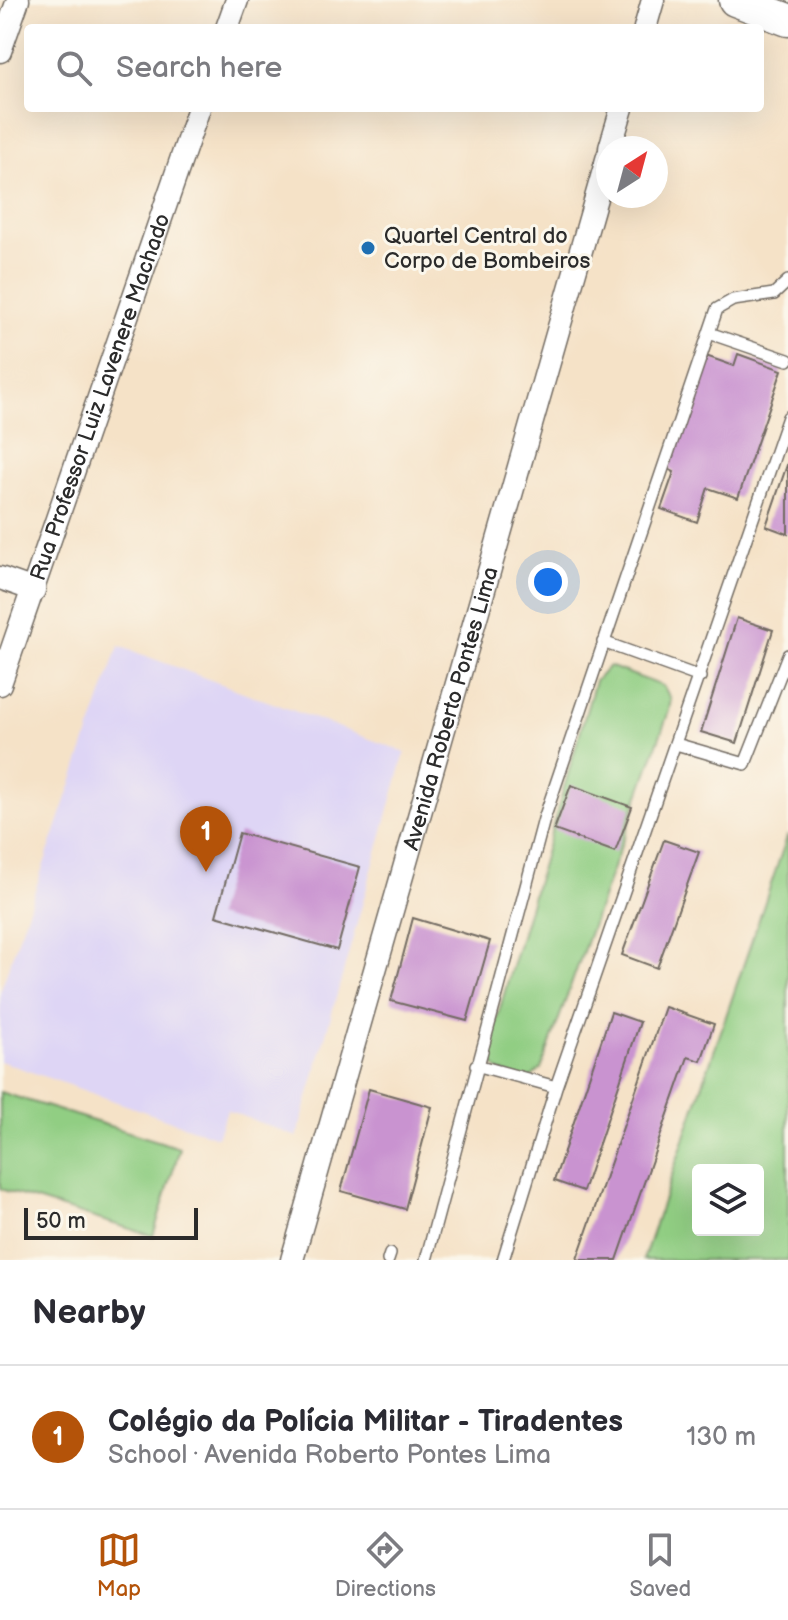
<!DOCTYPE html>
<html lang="en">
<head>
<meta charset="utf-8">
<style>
	:root { --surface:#fff; --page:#f7f7f7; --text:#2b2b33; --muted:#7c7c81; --line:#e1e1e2; --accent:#b45309 }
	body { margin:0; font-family:"Balsamiq Sans",sans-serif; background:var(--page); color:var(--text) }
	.controls { position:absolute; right:24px; bottom:24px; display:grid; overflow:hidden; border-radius:8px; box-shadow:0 8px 32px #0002 }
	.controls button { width:72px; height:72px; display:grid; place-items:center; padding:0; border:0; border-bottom:2px solid var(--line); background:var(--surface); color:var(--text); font:40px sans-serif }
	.compass { position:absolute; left:596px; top:136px; width:72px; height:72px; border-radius:50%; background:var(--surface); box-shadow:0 8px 32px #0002; rotate:36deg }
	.scale { position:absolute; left:24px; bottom:20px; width:174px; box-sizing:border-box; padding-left:8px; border:4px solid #2b2b2b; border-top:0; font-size:22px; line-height:28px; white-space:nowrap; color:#2b2b2b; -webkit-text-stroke:6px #fbf7ec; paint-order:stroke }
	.you { position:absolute; left:548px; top:582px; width:28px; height:28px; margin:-20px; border:6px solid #fff; border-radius:50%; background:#1a73e8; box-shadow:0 0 0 12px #1a73e833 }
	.badge { display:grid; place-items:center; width:52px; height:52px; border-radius:50%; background:var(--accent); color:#fff; font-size:26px; font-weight:700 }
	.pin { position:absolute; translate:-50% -66px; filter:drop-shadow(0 2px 4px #0008) }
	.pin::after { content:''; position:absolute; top:42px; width:28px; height:24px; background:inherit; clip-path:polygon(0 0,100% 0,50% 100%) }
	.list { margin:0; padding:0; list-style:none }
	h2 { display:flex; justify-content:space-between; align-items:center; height:104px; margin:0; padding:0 32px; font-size:34px }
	h2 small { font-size:26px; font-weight:400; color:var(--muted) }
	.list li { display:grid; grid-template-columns:52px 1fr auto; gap:24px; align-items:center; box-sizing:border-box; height:144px; padding:0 32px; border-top:2px solid var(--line) }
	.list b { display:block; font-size:30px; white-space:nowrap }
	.list p { margin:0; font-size:26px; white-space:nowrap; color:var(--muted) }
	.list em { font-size:26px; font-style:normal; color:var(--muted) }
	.icon { flex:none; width:44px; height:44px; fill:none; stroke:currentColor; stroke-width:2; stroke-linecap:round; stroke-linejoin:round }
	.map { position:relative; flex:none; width:788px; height:1260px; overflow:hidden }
	.search { position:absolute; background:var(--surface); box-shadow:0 8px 32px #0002; left:24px; right:24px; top:24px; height:88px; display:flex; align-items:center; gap:20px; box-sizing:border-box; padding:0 28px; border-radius:8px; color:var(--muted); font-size:30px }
	.sheet { height:248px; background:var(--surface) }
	nav { display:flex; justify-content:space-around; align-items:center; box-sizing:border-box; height:112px; border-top:2px solid var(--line); background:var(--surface); font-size:22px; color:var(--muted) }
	nav a { display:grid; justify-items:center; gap:4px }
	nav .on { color:var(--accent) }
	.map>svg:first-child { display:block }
	.built { fill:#ded5f5 }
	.green { fill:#91ce83; stroke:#5e7c57; stroke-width:2; fill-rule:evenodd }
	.building { fill:#c993d0 }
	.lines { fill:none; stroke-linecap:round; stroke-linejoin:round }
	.service-casing { stroke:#726b62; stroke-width:14 }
	.minor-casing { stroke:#726b62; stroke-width:25 }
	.secondary-casing { stroke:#726b62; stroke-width:35 }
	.service { stroke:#fff; stroke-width:11 }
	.minor { stroke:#fff; stroke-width:22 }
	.secondary { stroke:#fff; stroke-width:32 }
	.poi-dot { fill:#1f6fb2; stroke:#fbf7ec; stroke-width:3 }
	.labels { text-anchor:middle; stroke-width:6; stroke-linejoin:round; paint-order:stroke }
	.poi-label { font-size:22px; fill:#2b2b2b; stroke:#fbf7ec; text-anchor:start }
	.street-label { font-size:22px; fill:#2b2b2b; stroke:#fbf7ec }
</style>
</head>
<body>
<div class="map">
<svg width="788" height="1260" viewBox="0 0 788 1260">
	<rect width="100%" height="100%" fill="#fbf7ec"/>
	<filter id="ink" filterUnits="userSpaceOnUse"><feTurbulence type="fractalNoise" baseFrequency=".0125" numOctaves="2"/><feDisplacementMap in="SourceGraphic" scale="16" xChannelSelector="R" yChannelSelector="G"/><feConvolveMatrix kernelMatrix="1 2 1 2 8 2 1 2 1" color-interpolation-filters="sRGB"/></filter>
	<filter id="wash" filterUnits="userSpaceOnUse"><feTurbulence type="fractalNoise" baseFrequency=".006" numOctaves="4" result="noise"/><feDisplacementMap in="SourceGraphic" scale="32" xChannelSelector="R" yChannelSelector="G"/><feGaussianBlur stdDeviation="1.8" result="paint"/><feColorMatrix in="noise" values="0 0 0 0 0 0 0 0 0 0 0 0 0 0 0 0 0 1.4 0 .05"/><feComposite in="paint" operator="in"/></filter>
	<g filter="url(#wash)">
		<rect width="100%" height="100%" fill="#f5e2c7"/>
		<path class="built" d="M119,646L405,752L297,1137L227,1110L217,1137L0,1061V992Z"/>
		<path class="green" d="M609,666L663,686L671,699L669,711L541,1069L528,1080C505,1074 490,1073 489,1046L595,681Z
			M788,834V1260H643ZM758,1170V1230H698V1170Z
			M0,1092L180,1148L153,1236L0,1189Z"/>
		<g id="blocks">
			<path class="building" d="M738,354L782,370L738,498L708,488L697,522L661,509L674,472L668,469L706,356L734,366Z
				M788,462V534L766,526Z
				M737,618L773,630L737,743L701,732Z
				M571,785L632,807L615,852L554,830Z
				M239,833L360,867L337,950L216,916Z
				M664,840L699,852L657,968L622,955Z
				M413,918L490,941L467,1021L391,1001Z
				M665,1007L714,1024L701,1061L688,1057L617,1260H580L577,1259Z
				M611,1012L640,1022L583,1191L554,1181Z
				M369,1089L432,1107L405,1209L341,1191Z"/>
		</g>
	</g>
	<g filter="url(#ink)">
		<use href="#blocks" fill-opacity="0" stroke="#726b62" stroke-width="2"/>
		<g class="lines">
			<g class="service-casing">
				<path id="service" d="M709,333L788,360
					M603,642L700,677
					M676,744L745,764L788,655
					M476,1065L556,1087
					M388,1260L390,1254
					M426,1260L544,819L717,309L733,300L774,294L788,281
					M503,1260L556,1087L788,417"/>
			</g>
			<g class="minor-casing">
				<g id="minor">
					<path d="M227,28L237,0"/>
					<path d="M645,28L653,0"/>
					<path d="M0,51L18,0"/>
					<path d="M610,148L622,108"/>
					<path d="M0,578L34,590"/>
					<path id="s1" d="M0,684L199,108"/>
					<path id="s2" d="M292,1260L608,156"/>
				</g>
			</g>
			<g class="secondary-casing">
				<path id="secondary" d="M735,0L788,20"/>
			</g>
			<use href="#service" class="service"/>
			<use href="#minor" class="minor"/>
			<use href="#secondary" class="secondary"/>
		</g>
	</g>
	<circle class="poi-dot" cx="368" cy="248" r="8"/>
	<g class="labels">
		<g class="poi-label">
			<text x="384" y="243">Quartel Central do<tspan x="384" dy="25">Corpo de Bombeiros</tspan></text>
		</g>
		<g class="street-label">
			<text dy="8" stroke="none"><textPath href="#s1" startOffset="304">Rua Professor Luiz Lavenere Machado</textPath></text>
			<text dy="8" stroke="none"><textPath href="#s2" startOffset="574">Avenida Roberto Pontes Lima</textPath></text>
		</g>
	</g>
</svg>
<div class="controls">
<button><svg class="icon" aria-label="layers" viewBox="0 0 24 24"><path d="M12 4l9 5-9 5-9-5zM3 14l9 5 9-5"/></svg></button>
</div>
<svg class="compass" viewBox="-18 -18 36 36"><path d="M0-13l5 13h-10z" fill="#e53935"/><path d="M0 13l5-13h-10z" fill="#7c7c81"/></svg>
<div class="scale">50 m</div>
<div class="you"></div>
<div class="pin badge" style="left:206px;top:872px">1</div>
<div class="search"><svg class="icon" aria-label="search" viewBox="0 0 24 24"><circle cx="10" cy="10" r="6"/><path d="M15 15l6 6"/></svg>Search here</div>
</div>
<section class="sheet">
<h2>Nearby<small></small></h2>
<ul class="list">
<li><span class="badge">1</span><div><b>Colégio da Polícia Militar - Tiradentes</b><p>School · Avenida Roberto Pontes Lima</p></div><em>130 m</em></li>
</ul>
</section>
<nav>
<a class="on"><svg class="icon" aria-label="map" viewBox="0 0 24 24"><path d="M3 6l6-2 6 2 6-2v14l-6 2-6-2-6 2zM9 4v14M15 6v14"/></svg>Map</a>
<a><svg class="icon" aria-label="directions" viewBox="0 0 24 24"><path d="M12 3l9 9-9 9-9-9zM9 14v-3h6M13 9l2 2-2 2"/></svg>Directions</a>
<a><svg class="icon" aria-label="saved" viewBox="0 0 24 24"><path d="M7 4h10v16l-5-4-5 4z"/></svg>Saved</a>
</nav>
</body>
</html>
